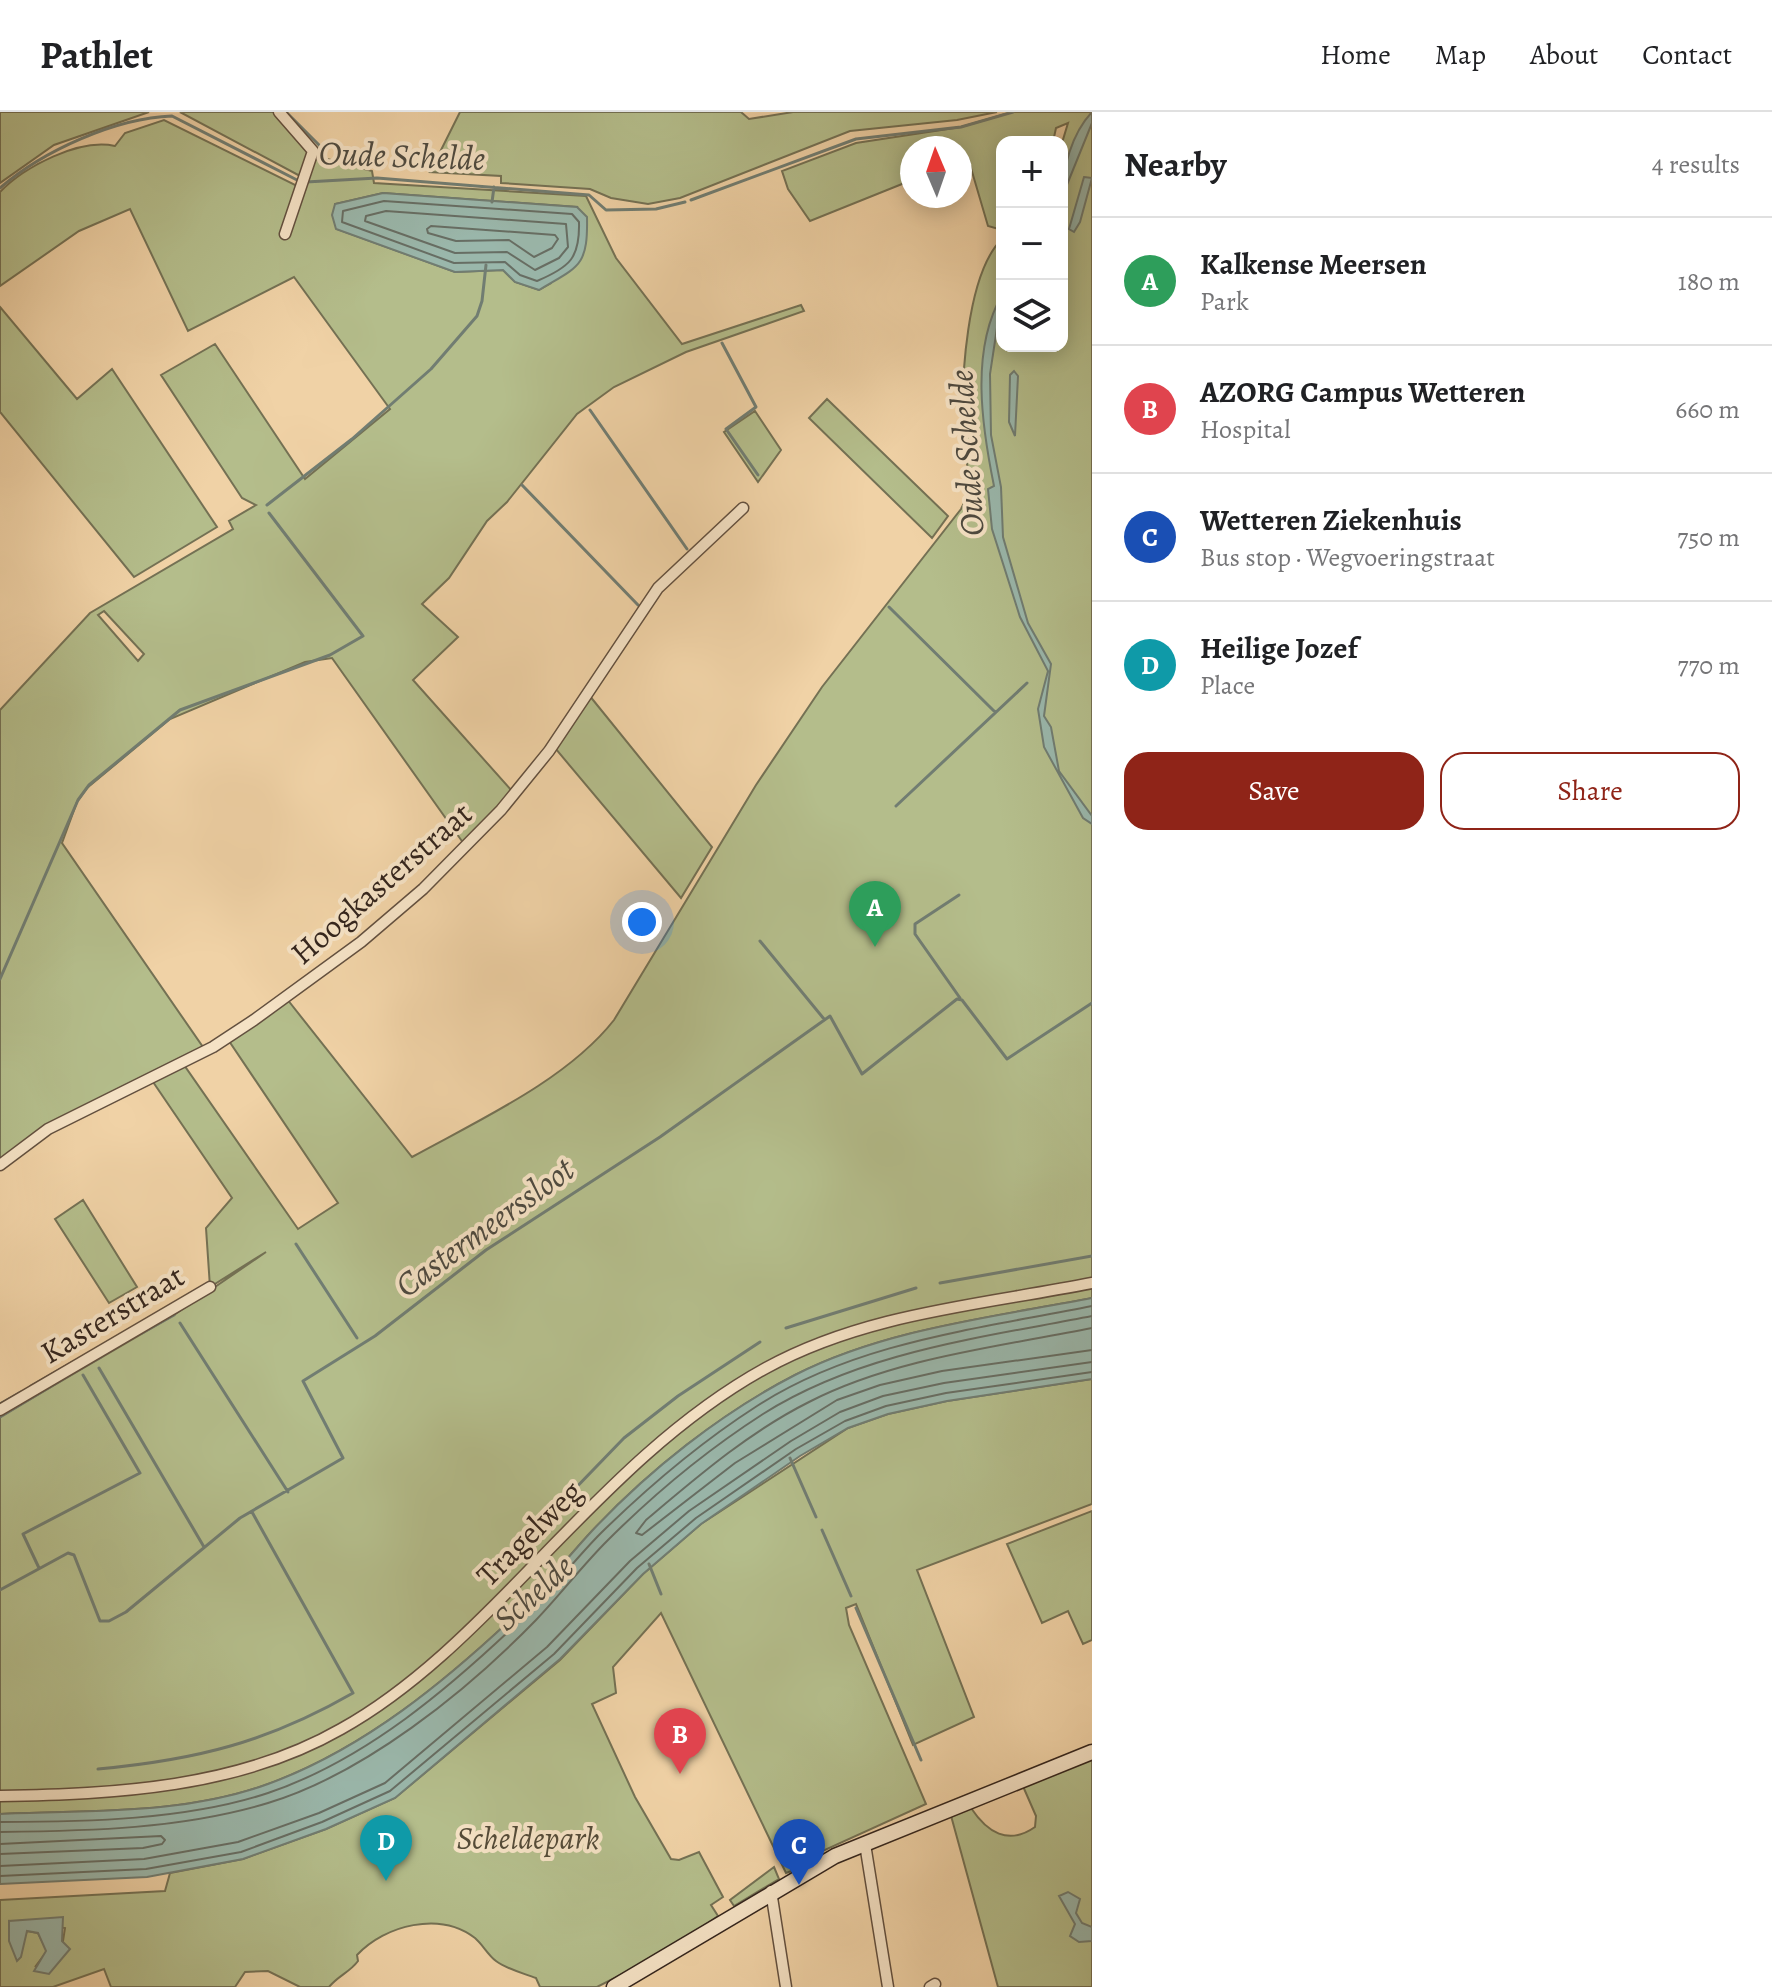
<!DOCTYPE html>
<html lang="en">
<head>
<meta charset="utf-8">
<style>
	:root { --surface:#fff; --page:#f6f6f6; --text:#202124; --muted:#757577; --line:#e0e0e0; --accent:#8f2418 }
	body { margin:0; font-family:Alegreya,serif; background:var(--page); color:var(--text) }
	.controls { position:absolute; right:24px; top:24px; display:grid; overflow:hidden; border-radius:16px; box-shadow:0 4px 20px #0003 }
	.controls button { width:72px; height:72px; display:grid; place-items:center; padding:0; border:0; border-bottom:2px solid var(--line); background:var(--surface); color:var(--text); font:40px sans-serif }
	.compass { position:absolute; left:900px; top:24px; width:72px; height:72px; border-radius:50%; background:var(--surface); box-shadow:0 4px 20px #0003; rotate:358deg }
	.you { position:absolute; left:642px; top:810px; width:28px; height:28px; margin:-20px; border:6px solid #fff; border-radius:50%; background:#1a73e8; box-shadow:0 0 0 12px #1a73e833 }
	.badge { display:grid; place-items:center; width:52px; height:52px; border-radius:50%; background:var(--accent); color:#fff; font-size:26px; font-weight:700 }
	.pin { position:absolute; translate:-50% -66px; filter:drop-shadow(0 2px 4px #0008) }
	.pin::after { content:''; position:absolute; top:42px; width:28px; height:24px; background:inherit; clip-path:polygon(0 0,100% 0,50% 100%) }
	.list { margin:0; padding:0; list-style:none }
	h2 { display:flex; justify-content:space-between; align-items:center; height:104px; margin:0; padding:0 32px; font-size:34px }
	h2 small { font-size:26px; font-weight:400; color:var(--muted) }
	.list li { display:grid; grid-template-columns:52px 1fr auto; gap:24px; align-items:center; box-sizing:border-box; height:128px; padding:0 32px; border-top:2px solid var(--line) }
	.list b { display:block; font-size:30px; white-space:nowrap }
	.list p { margin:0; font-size:26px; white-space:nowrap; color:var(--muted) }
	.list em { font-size:26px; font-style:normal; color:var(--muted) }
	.actions { display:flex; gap:16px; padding:24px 32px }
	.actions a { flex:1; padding:18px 0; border:2px solid var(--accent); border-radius:24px; text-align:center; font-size:28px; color:var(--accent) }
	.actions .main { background:var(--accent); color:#fff }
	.icon { flex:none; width:44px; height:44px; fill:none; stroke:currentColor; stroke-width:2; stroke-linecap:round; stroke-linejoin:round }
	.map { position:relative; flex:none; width:1092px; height:1875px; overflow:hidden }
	header { display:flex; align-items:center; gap:48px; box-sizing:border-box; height:112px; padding:0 40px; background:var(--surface); border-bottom:2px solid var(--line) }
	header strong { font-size:38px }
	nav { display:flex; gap:44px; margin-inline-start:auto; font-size:28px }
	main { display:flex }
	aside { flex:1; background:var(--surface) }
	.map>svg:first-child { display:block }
	.green { fill:#b4bd8b; stroke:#747154; stroke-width:2; fill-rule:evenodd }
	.water { fill:#9ab7ab; stroke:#717d72; stroke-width:2 }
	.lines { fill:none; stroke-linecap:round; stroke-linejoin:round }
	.shore { stroke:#676e64; stroke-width:2 }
	.stream { stroke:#717d72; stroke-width:3 }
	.minor-casing { stroke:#63503f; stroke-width:13 }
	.secondary-casing { stroke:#34251d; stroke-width:17 }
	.minor { stroke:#f5e2c5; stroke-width:10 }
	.secondary { stroke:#f5e2c5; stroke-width:14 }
	.labels { text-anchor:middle; stroke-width:8; stroke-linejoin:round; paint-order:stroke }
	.street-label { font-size:32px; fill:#34251d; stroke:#f5e2c5 }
	.park-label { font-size:32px; font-style:italic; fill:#544b38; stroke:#f5e2c5 }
	.water-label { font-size:34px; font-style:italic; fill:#4e4a40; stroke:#f5e2c5 }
</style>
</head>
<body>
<header>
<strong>Pathlet</strong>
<nav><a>Home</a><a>Map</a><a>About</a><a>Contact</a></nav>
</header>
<main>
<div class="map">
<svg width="1092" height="1875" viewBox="0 0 1092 1875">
	<rect width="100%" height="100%" fill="#f0d2a6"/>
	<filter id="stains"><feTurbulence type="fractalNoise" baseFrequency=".0025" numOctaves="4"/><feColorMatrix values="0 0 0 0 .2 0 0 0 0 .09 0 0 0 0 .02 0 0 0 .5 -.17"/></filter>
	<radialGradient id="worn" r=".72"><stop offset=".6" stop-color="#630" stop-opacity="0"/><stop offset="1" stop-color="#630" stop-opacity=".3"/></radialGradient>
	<path class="green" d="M0,0H149L54,33L0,71Z
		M180,0H275L309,37L300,64Z
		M460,0H741L749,7L793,0H997L957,8L850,19L680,86L648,92L611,86L590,77L501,71V64L430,60Z
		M1012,0H1092V1186C994,1205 885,1217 795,1263C721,1301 648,1359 591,1420C567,1446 545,1474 520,1499C446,1569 364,1637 268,1672C184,1703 88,1698 0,1702V1305L174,1203L266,1140L210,1175L206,1116L232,1086L151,967L64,1009L0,1054V598L90,501L233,417L229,409L256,393L242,386L161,263L215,232L305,367L390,297L294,165L188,219L130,97L79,119L0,174V80C24,55 79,26 115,34L125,21L164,8L301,76L316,44L372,59L374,71L586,84L616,146L682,232L801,193L804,199L686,240L614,275L577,302L507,390L487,409L449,466L422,492L458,525L413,568L512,679L464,732L332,546L305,550L170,607L87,676L77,690L62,731L205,938L182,950L298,1117L338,1091L227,926L287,887L412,1045C479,1008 567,968 614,908L756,673L822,575L961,397C976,371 964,348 963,319C961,270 966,162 1002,127V234H1062V31L1068,11L1056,16L1053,30H1002V118L988,114L968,46L960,49V36H912V68L810,109L788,77L782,59L856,31L961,15ZM383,81L577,95L551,171L539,178L515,170L503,158L455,160L337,117L335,92ZM104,499L144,542L138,549L98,503Z
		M0,195L77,287L112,257L217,415L134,465L0,300Z
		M827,287L948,404L932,426L809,306Z
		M755,299L781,338L758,370L724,320Z
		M589,583L712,735L681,786L555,636Z
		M83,1088L137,1175L109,1191L55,1107Z
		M1092,1267V1392L917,1458L974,1605L913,1633L856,1492L846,1496L849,1513L926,1692L796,1751L797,1757L786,1761L661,1501L613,1555L616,1581L592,1592L635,1685L671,1747L679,1748L699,1740L723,1785L711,1793L718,1804L664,1841L597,1875H540L536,1866C523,1861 506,1857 496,1849C488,1843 483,1833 475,1826C440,1799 385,1813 357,1843L358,1849C350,1860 338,1864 329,1875H300L268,1859L245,1860L235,1875H111L104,1857L53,1875H0V1788L165,1779L170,1761L243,1747L326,1717L395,1686L560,1548L643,1462L701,1412L848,1316L888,1302L947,1289ZM10,1809L65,1816L63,1829L35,1855L47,1839L38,1821L27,1819L22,1832Z
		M1092,1399V1528L1083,1532L1068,1499L1042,1511L1007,1432Z
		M1092,1646V1875H998L950,1700L971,1696C987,1720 1008,1734 1035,1715L1036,1704L1022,1672Z
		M774,1755L779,1767L734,1794L730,1788Z"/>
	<path class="water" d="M1092,0V11L1062,85C1062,57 1072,21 1092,0Z
		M1084,65L1092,66L1080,110L1074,120L1069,117Z
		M383,81L577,95L587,105C588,155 579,154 539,178L515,170L503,158L455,160L336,117L332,103L335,92Z
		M1002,183L990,262L991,323L1001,375L1003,425L1028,511L1051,552L1044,604L1051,615L1059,659L1092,704V712L1083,706L1044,635L1038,597L1048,559L1020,505L992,417L988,377L994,374C982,315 970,238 1002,183Z
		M1014,259L1018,264L1015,324L1009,310L1010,263Z
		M1092,1186V1267L947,1289L888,1302L848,1316L800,1344L701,1412L643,1462L560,1547L395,1686L326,1717L243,1747L147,1765L0,1772V1702C88,1698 184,1703 268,1672C364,1637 446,1569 520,1499C545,1474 567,1446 591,1420C648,1359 721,1301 795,1263C885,1217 994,1205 1092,1186Z
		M1068,1780L1080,1787L1076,1801L1082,1811L1092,1815V1829L1079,1830L1070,1824L1075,1812L1059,1784Z
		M63,1805L62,1829L70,1837L49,1862L34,1859L46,1839L38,1821L27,1819L21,1845L17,1849L9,1829V1809Z"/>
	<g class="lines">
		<path class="shore" d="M384,89L572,102L579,110C580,146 570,155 537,169L520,163L505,150L454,151L342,110L343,99Z
			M386,99L566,112L568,135L559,146L535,158L507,140L455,141L365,109L366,104Z
			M431,114L555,123L558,127L552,136L534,145L509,128L456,129L428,121L427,117Z
			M1092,1216C998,1235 895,1246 809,1290C749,1320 697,1365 646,1408L636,1421L642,1423L735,1351L837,1288L880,1273L942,1259L1092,1238
			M0,1710C85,1710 187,1708 268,1681C366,1648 451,1575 525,1504C552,1478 575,1447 601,1421C649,1374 701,1330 757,1294C856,1230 978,1217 1092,1194
			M0,1720C89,1719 182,1717 268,1691C364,1662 466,1580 536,1508C560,1483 582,1454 607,1429C654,1382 707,1338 763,1302C861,1240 980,1226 1092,1204
			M0,1732L161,1724L165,1728L162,1732L143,1736L0,1742
			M0,1754L144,1747L238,1730L319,1701L385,1671L547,1535L630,1449L689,1399L791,1329L840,1300L883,1284L944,1271L1092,1250
			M0,1764L146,1757L241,1740L322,1710L390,1679L554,1542L637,1456L696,1406L796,1337L845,1309L886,1294L946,1281L1092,1260"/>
		<path class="stream" d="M286,0L322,36
			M306,70L377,66L589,83L606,98L656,97L685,90
			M0,76C43,39 115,6 172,4L299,69
			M691,88L856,27L961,15L1013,0
			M492,90L494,75
			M722,231L756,295L726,317L758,363
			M590,298L687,437
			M522,373L638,493
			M267,393L352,327L431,257L477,204L482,189L486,153
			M889,495L995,600
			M896,694L1027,571
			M959,783L915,812V822L960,886
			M760,829L824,907
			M0,867L78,688L89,673L180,598L330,543L363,524L269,401
			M296,1132L357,1226
			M940,1171L1092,1144
			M180,1211L288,1380
			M786,1216L916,1176
			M142,1221L174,1203
			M90,1251L101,1245
			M99,1256L204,1435
			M31,1274L73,1250
			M0,1292L21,1280
			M0,1305L83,1255
			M790,1346L816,1405
			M822,1418L851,1484
			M507,1447L624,1326L678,1284L760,1230
			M649,1452L661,1482
			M39,1456L23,1422L140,1361L83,1263
			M0,1478L68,1441L74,1443L100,1509H109L126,1500L240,1406L343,1346L303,1269L375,1224L486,1138L660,1025L830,904L862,962L957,887L962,888L1007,947L1092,891
			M856,1496L921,1648
			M98,1657C196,1648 268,1630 353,1581L252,1400"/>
		<g class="minor-casing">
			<path id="minor" d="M279,0L313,39L285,122
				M0,1053L48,1017L213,935L254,908L361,830L423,777L501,698L549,639L658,476L743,396
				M0,1298L210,1175
				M0,1684C116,1682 238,1676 341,1617C413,1577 475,1514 532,1455C603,1382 675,1306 766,1256C866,1201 981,1193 1092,1171
				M865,1732L888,1875
				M771,1779L786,1875
				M930,1875L935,1872"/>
		</g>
		<g class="secondary-casing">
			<path id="secondary" d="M614,1875L835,1744L1092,1640"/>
		</g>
		<use href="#minor" class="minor"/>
		<use href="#secondary" class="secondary"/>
	</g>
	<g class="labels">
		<g class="street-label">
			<text transform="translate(381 771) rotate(-41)" y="11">Hoogkasterstraat</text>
			<text transform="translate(112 1202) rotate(-31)" y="11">Kasterstraat</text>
			<text transform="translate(529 1421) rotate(-45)" y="11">Tragelweg</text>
		</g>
		<g class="park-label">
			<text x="528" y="1737">Scheldepark</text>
		</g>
		<g class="water-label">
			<text transform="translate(402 43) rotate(2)" y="12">Oude Schelde</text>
			<text transform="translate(966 341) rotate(-94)" y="12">Oude Schelde</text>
			<text transform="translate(484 1115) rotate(-36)" y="12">Castermeerssloot</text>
			<text transform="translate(533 1480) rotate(-42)" y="12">Schelde</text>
		</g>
	</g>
	<rect width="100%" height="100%" filter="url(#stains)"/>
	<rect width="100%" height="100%" fill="url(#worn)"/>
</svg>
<div class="controls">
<button>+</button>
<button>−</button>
<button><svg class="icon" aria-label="layers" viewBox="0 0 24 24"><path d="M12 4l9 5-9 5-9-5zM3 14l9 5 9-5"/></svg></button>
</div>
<svg class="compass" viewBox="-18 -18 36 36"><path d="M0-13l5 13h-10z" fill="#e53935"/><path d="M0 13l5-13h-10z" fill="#757577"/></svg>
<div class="you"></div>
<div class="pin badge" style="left:875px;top:835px;background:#2e9e5b">A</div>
<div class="pin badge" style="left:680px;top:1662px;background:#e0444e">B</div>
<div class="pin badge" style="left:799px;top:1773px;background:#1a4fb4">C</div>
<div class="pin badge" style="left:386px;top:1769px;background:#0f9aa8">D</div>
</div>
<aside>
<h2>Nearby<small>4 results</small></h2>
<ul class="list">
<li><span class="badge" style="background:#2e9e5b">A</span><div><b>Kalkense Meersen</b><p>Park</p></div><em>180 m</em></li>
<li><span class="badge" style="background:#e0444e">B</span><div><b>AZORG Campus Wetteren</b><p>Hospital</p></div><em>660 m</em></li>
<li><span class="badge" style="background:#1a4fb4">C</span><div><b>Wetteren Ziekenhuis</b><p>Bus stop · Wegvoeringstraat</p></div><em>750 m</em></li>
<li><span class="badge" style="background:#0f9aa8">D</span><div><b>Heilige Jozef</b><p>Place</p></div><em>770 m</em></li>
</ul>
<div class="actions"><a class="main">Save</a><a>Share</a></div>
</aside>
</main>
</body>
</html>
